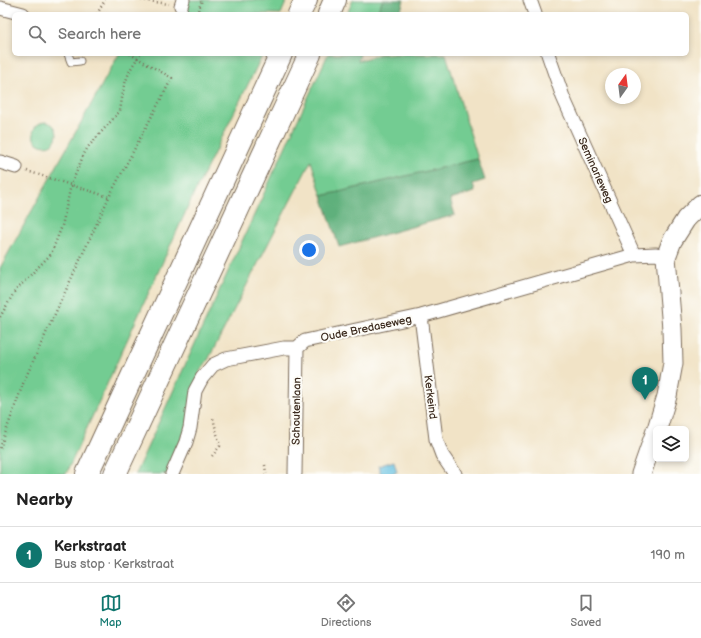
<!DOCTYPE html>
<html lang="en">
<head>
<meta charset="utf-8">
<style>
	:root { --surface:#fff; --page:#f6f6f6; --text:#222; --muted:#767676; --line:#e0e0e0; --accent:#0f766e }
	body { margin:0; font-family:"Balsamiq Sans",sans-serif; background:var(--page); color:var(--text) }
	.controls { position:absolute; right:12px; bottom:12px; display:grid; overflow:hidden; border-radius:6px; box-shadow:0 2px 6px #0003 }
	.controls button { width:36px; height:36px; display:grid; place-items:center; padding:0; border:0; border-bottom:1px solid var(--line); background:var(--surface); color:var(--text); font:20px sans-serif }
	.compass { position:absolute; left:605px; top:68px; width:36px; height:36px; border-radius:50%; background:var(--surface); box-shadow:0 2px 6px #0003; rotate:14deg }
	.you { position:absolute; left:309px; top:250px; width:14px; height:14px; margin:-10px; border:3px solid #fff; border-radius:50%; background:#1a73e8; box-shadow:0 0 0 6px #1a73e833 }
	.badge { display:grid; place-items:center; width:26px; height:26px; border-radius:50%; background:var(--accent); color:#fff; font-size:13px; font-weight:700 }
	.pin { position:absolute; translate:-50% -33px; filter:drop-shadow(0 1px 2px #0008) }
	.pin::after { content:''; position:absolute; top:21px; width:14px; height:12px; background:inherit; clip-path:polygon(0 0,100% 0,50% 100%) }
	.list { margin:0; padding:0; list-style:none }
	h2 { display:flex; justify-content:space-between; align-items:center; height:52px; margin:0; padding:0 16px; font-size:17px }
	h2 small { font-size:13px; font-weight:400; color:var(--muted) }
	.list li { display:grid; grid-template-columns:26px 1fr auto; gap:12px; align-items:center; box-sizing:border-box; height:56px; padding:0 16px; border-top:1px solid var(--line) }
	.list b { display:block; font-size:15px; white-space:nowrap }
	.list p { margin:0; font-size:13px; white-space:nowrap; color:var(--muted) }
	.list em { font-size:13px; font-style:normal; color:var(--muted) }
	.icon { flex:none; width:22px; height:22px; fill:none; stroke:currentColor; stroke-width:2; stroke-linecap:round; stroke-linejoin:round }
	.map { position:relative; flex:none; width:701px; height:474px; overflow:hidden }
	.search { position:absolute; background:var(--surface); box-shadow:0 2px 6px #0003; left:12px; right:12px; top:12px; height:44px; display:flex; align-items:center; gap:10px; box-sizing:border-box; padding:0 14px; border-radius:6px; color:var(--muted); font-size:15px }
	.sheet { height:108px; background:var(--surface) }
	nav { display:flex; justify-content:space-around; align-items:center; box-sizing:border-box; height:56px; border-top:1px solid var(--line); background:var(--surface); font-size:11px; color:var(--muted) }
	nav a { display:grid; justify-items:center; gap:2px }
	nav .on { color:var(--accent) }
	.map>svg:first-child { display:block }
	.green { fill:#73cc92; stroke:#577b58 }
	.forest { fill:#5eb07c; stroke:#4c6d4d }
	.water { fill:#64c0e1; stroke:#507580 }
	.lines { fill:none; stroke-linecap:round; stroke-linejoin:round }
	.lane-casing { stroke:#7b6b59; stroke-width:9 }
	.street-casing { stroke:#7b6b59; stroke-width:15 }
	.secondary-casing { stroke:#7b6b59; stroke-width:21 }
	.highway-casing { stroke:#7b6b59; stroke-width:24 }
	.path { stroke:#7b6b59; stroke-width:2.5; stroke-dasharray:1 3; stroke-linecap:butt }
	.lane { stroke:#fff; stroke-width:7 }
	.street { stroke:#fff; stroke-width:13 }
	.secondary { stroke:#fff; stroke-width:19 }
	.highway { stroke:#fff; stroke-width:22 }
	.labels { text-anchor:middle; stroke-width:4; stroke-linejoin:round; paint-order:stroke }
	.street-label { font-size:11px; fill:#3b2a1e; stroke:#fdfcf7 }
</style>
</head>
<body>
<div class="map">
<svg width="701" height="474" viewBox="0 0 701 474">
	<rect width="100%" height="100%" fill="#fdfcf7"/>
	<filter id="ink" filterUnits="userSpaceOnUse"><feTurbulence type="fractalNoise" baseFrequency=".025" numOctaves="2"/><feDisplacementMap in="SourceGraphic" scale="8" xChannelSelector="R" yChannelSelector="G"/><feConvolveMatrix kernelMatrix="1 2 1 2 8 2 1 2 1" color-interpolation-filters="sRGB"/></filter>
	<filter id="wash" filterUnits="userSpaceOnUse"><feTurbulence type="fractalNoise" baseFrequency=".012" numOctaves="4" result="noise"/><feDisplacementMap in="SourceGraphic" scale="16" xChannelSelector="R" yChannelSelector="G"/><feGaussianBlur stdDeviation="0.9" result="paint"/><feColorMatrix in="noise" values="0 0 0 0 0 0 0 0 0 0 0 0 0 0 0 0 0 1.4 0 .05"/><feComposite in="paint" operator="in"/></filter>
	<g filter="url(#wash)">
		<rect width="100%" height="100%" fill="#f1e3c6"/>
		<path class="green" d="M187,0H287L281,14H184Z
			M353,0H383L376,14H347Z
			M119,54H263L192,198L66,474H0V268Z
			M328,54H360L358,61L380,54H446L478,159L322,196L311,161L208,360L200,371L187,426L167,474H135Z
			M33 134a12 12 0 1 1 24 0a12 12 0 1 1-24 0Z"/>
		<path class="forest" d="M383,0H404L401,10L392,14H376Z
			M478,159L485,180L473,184L475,192L450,199L455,215L339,247L322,196Z"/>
		<path class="water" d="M394,461L397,472L390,474H381L378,466Z"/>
	</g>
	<g filter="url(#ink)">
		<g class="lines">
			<g class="lane-casing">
				<path id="lane" d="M68,54L71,62L80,61"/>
			</g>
			<g class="street-casing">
				<path id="street" d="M530,0L535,14
					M181,6L183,0
					M0,8L23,14
					M548,54L563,97L634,255L656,254L666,257
					M0,162L16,167
					M421,316L436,439L442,455L455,474
					M172,474L186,442L190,428L195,391L202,378L213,365L226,359L284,348H297L305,341L421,316L634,255
					M295,474L297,348"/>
			</g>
			<g class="secondary-casing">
				<path id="secondary" d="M657,429L667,396L673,363L672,329L666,257L672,241L686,219L701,204
					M641,474L656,431"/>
			</g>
			<g class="highway-casing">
				<path id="highway" d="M299,14L306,0
					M329,14L335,0
					M87,474L281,54
					M115,474L310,54"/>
			</g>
			<path class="path" d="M141,0L169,4
				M97,14L105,0
				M197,14L202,0
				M27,171L109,197
				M0,317L15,291L51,254L62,226L71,185L84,154L88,147L120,111L124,86L130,70L140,54
				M0,448L24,381L109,197L172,78L130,54
				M212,456L220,446L213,418
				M265,465L266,474"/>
			<use href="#lane" class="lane"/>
			<use href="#street" class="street"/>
			<use href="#secondary" class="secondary"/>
			<use href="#highway" class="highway"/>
		</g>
	</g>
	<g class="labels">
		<g class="street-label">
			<text transform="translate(596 170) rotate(66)" y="4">Seminarieweg</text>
			<text transform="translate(366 328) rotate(-12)" y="4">Oude Bredaseweg</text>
			<text transform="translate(431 397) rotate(83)" y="4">Kerkeind</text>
			<text transform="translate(296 411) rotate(-89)" y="4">Schoutenlaan</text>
		</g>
	</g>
</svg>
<div class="controls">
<button><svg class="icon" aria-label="layers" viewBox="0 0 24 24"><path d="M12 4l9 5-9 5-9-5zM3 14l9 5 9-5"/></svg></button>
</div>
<svg class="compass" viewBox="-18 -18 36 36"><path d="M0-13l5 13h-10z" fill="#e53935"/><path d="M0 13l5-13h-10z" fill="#767676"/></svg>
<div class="you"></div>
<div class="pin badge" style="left:645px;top:400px">1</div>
<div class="search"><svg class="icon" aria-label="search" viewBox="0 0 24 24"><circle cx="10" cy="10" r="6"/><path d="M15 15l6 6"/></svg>Search here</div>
</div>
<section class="sheet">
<h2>Nearby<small></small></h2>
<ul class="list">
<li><span class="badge">1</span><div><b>Kerkstraat</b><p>Bus stop · Kerkstraat</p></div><em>190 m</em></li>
</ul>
</section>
<nav>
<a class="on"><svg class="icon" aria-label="map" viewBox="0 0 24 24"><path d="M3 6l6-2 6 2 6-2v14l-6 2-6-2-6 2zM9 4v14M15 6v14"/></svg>Map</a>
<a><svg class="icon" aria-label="directions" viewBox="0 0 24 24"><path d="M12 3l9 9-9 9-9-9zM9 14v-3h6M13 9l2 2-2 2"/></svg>Directions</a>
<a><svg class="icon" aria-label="saved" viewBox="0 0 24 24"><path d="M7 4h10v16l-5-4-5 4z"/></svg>Saved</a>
</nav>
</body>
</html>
